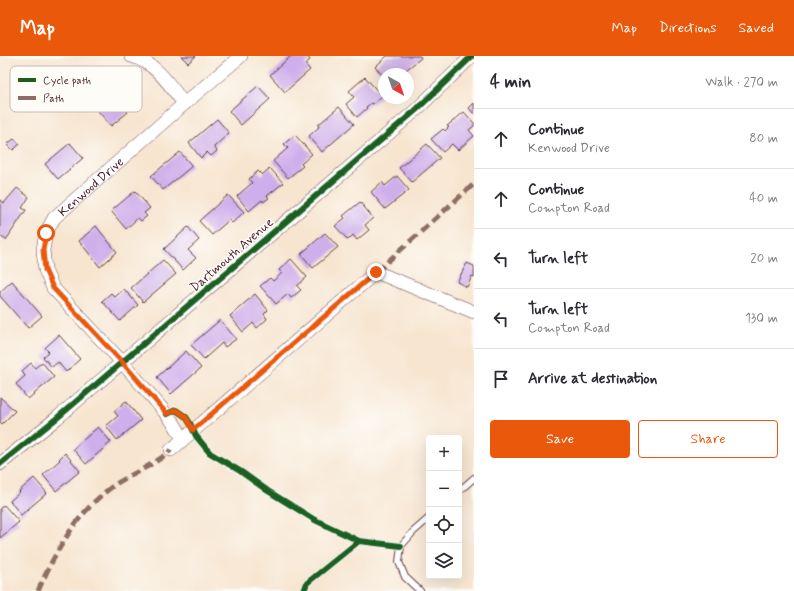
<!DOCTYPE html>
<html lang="en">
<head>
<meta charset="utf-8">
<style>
	:root { --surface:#fff; --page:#f7f7f7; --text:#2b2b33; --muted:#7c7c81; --line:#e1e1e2; --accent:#ea580c }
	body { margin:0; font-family:Mynerve,sans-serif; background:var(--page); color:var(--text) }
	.controls { position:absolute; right:12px; bottom:12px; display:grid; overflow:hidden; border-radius:4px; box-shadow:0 4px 16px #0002 }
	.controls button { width:36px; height:36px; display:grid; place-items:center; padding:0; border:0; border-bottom:1px solid var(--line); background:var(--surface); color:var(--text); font:20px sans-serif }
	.compass { position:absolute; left:378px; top:12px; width:36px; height:36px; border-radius:50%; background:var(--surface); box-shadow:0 4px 16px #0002; rotate:140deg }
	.stop { position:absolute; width:12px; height:12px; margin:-9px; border:3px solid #ea580c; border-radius:50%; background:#fff }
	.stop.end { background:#ea580c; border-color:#fff; box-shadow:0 1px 4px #0008 }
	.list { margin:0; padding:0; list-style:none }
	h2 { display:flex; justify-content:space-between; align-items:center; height:52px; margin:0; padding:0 16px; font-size:17px }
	h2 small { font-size:13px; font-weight:400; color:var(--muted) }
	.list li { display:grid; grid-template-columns:26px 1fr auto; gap:12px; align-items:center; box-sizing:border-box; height:60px; padding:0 16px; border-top:1px solid var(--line) }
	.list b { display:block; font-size:15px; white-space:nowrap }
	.list p { margin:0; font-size:13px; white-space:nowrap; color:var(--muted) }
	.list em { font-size:13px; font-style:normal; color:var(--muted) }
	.actions { display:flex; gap:8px; padding:12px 16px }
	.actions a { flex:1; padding:9px 0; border:1px solid var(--accent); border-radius:4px; text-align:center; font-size:14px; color:var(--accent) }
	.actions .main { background:var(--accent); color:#fff }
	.icon { flex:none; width:22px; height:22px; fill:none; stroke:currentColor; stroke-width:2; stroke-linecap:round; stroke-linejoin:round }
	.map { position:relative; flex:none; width:474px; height:535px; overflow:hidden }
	header { display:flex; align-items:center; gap:24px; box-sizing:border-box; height:56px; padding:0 20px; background:var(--accent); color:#fff }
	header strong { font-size:19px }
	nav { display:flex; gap:22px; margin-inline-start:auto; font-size:14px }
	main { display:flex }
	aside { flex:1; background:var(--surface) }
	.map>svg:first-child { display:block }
	.building { fill:#cfafeb }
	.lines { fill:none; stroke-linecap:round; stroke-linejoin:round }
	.service-casing { stroke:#643d44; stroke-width:8 }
	.minor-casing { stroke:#643d44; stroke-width:14 }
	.service { stroke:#fff; stroke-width:6 }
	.minor { stroke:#fff; stroke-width:13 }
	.quiet { stroke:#8d6e63; stroke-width:5; stroke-dasharray:10 5; stroke-linecap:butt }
	.cycleway-casing { stroke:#fdfcf7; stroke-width:8 }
	.cycleway { stroke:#1b5e20; stroke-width:6 }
	.route { stroke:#ea580c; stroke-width:5 }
	.labels { text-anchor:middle; stroke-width:3; stroke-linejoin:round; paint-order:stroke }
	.street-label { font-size:13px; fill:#4a1f2b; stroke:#fdfcf7 }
	.key { fill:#fdfcf7; stroke:#c7baba; stroke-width:1 }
	.key-label { font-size:11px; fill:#4a1f2b }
</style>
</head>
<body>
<header>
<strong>Map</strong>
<nav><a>Map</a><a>Directions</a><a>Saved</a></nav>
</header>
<main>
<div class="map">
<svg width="474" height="535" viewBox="0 0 474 535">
	<rect width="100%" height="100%" fill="#fdfcf7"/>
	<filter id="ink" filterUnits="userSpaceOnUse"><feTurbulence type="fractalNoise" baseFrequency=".025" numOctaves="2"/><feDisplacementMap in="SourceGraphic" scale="8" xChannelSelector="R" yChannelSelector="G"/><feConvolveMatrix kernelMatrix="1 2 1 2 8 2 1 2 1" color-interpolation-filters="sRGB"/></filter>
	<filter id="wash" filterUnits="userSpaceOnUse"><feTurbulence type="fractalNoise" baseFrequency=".012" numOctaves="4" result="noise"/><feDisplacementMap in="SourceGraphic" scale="16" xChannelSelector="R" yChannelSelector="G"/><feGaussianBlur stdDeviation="0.9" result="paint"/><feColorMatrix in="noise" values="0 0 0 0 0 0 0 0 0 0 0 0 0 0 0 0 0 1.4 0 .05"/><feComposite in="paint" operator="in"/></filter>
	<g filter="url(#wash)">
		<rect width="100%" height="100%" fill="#f7e5d0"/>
		<g id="blocks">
			<path class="building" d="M181,0H196L188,7Z
				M291,0H307L310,4L305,8L310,14L285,36L270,19Z
				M387,0H420L421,2L401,18H384V21L375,11Z
				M365,21L382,40L373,48L371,47L366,51L367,52L357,61L346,48L354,41L349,35Z
				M103,26L116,42L120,39L126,47L123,50L128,56L111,70L86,41Z
				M258,30L270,43L241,69L229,55Z
				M474,47V58L469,52Z
				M339,51L354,68L322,96L309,80L319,71L318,69Z
				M464,56L474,67V70L469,74L474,80L458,94L452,88L443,96L431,83L443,73L445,75L449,71L447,70Z
				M217,63L229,77L214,91L217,95L211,100L207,96L201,102L189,87Z
				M295,79L312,98L301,108L303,110L288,122L273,105L288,92L284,88Z
				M14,83L20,88L13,94L7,88Z
				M70,87L83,102L58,123L45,108Z
				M427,88L440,102L412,126L399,112Z
				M180,96L192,110L163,134L151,120Z
				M270,112L283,127L267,140L269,142L263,146L262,144L249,155L237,140L252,127L249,123L258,115L262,119Z
				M397,120L409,134L385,153L371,136L382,126L385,130Z
				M17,132L29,141L22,152L26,154L6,184L0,180V144L4,147Z
				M135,135L150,152L144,157L147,160L141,165L138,162L126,173L111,155Z
				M228,139L244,156L232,167L229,164L212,179L199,165Z
				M360,146L373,162L365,169L369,174L357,184L353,179L348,184L335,170L345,162L343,160Z
				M96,170L117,196L100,211L79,185Z
				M188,171L199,184L188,194L196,202L183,214L164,193Z
				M325,177L338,191L313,212L301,198Z
				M291,203L307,221L297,230L301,234L291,242L288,238L276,248L260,230L270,222L273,225L282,217L279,214Z
				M163,204L176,218L143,246L131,232Z
				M467,207L474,210V221L472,220L467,231L457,226Z
				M12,225L42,260L28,272L0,240V236Z
				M124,233L138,249L120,265L102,245L111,237L115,241Z
				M255,238L268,254L264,258L267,263L257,272L253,267L243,276L230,260Z
				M220,264L236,283L225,291L222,287L204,303L191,289Z
				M59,279L80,303L66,316L58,306L52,311L43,301L49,296L45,292Z
				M186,295L201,312L171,338L157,321Z
				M42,306L54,321L28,343L16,328L25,320L22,315L31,307L35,312Z
				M0,341L15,355L2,368L0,366Z
				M126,345L141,364L117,384L106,370L118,360L114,355Z
				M98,371L111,386L86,408L73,393Z
				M65,397L80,415L56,435L43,419L60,404L59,403Z
				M34,422L47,437L21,459L10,445L20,436L19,435Z
				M4,449L19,466L0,482V452Z"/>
		</g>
	</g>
	<g filter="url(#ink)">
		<use href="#blocks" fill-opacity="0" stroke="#643d44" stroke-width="1"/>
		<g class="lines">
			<g class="service-casing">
				<path id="service" d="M459,435L474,422
					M420,535L405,521L399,506L401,490L413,476L429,462"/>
			</g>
			<g class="minor-casing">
				<g id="minor">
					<path d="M131,0C155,6 170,29 184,48"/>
					<path id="s1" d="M183,383L175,369L159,349L122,306L53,232L45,214L43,194L46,177L54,162L184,48L241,0"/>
					<path d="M171,394L376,216L474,256"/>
					<path d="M0,408L57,362L416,54L472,0"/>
				</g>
			</g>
			<use href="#service" class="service"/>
			<use href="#minor" class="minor"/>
			<path class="quiet" d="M376,216L474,128
				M38,535C56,494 80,451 119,426C137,415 156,408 171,394"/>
			<g class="cycleway-casing">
				<path id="cycleway" d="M167,358L176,354L186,361L190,367L196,380L210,397L240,415L268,435L315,464L359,485L401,490
					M0,408L57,362L416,54L472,0
					M304,535L307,527L359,485"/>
			</g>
			<use href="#cycleway" class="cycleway"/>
		</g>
	</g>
	<g class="lines" filter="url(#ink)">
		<path class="route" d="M46,177L43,194L45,214L53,232L122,306L167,358L176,354L186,361L193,374L376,216"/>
	</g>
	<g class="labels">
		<g class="street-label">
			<text dy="5" stroke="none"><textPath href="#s1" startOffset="322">Kenwood Drive</textPath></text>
			<text transform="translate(231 198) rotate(-41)" y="5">Dartmouth Avenue</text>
		</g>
	</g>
	<rect x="10" y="10" width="132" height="46" rx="6" class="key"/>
	<rect x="18" y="22" width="18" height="4" fill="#1b5e20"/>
	<rect x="18" y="40" width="18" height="4" fill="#8d6e63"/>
	<g class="key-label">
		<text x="43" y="28">Cycle path</text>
		<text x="43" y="46">Path</text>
	</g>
</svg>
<div class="controls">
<button>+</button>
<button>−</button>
<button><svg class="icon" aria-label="locate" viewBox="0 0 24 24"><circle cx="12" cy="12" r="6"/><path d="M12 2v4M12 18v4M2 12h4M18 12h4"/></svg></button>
<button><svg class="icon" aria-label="layers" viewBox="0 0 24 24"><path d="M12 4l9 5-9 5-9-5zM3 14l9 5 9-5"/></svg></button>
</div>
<svg class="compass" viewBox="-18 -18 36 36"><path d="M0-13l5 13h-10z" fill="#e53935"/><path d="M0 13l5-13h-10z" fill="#7c7c81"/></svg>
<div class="stop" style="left:46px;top:177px"></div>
<div class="stop end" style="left:376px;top:216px"></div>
</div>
<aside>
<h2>4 min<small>Walk · 270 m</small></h2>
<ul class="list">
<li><svg class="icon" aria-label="ahead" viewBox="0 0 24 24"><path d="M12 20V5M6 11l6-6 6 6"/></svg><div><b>Continue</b><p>Kenwood Drive</p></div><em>80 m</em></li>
<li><svg class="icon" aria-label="ahead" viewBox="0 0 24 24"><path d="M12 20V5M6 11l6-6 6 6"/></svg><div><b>Continue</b><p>Compton Road</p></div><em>40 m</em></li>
<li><svg class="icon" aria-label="left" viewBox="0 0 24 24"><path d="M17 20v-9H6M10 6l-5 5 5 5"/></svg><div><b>Turn left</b></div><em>20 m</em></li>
<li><svg class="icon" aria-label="left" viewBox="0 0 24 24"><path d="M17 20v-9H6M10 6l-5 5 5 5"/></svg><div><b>Turn left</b><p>Compton Road</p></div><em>130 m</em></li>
<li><svg class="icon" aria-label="arrive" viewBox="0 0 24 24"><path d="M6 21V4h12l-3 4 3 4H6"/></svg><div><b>Arrive at destination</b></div></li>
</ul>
<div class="actions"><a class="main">Save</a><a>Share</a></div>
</aside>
</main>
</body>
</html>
